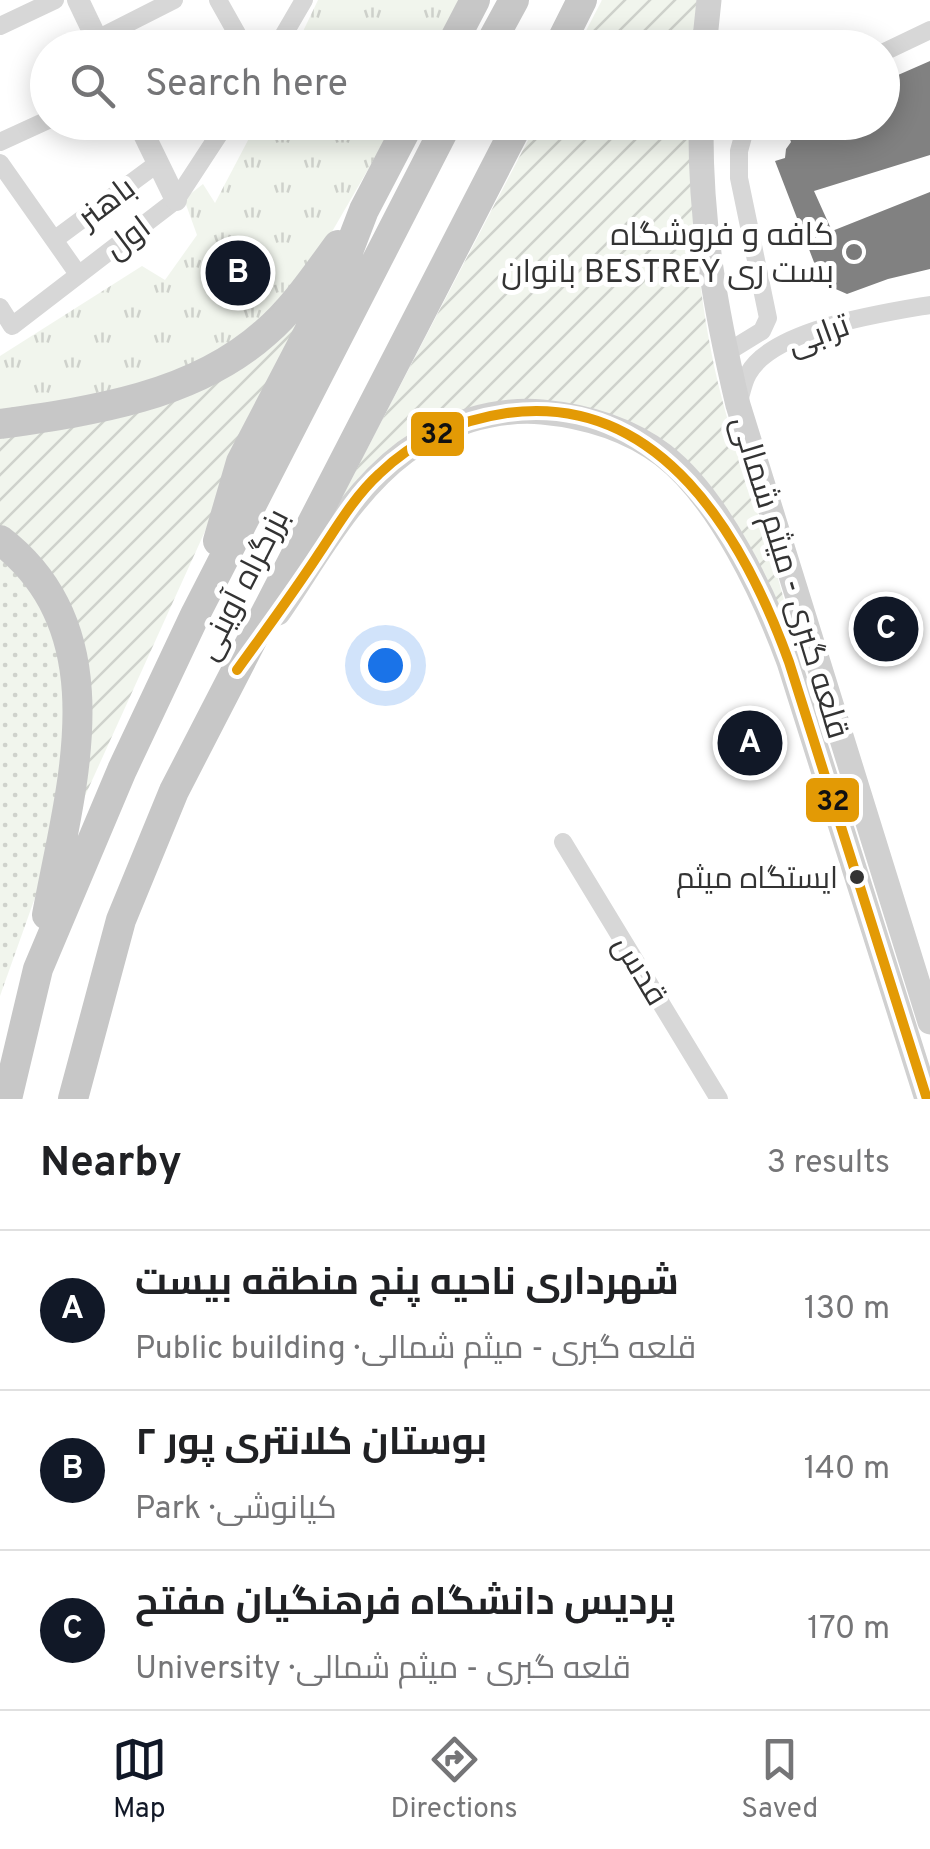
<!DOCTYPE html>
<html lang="en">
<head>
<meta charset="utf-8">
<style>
	:root { --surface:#fff; --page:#f2f2f2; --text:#202124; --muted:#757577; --line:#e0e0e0; --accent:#111827 }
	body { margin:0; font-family:Overpass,Cairo,sans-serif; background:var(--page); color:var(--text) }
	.you { position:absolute; left:385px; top:665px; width:35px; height:35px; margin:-25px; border:8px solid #fff; border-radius:50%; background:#1a73e8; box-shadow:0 0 0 15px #1a73e833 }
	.badge { display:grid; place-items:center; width:65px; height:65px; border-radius:50%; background:var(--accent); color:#fff; font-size:32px; font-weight:700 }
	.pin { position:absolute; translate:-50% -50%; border:5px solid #fff; box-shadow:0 2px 10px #0006 }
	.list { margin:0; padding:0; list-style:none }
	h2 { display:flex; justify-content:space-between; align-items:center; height:130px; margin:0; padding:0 40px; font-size:42px }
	h2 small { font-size:32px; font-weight:400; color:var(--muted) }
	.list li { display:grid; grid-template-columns:65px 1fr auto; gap:30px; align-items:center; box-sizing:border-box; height:160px; padding:0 40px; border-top:2px solid var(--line) }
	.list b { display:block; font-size:38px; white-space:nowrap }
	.list p { margin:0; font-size:32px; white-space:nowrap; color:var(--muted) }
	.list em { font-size:32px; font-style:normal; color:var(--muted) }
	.icon { flex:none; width:55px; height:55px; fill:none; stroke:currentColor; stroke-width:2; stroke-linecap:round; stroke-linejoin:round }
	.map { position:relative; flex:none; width:930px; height:1099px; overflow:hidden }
	.search { position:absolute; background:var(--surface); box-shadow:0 5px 25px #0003; left:30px; right:30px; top:30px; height:110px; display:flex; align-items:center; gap:25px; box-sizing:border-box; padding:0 35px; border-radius:55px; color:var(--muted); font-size:38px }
	.sheet { height:610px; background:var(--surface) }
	nav { display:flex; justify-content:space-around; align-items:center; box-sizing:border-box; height:140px; border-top:2px solid var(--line); background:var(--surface); font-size:28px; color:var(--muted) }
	nav a { display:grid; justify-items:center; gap:5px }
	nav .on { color:var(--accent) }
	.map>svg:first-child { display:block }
	.grass { fill:url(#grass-dots) }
	.park { fill:url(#park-tufts) }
	.garden { fill:url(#garden-furrows) }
	.building { fill:#818181 }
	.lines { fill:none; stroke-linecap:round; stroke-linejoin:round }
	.minor { stroke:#d7d7d7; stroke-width:18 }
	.tertiary { stroke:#d7d7d7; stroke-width:22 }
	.secondary { stroke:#d0d0d0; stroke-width:25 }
	.trunk { stroke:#c7c7c7; stroke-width:30 }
	.bus-1-casing { stroke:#fff; stroke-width:18 }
	.bus-1 { stroke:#e39a05; stroke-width:10 }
	.poi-dot { fill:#7a7a7a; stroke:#fff; stroke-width:4 }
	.bus-dot { fill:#333; stroke:#fff; stroke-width:4 }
	.labels { text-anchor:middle; stroke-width:10; stroke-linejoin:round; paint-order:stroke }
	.bus-label { font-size:30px; fill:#333; stroke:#fff; text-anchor:end }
	.street-label { font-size:32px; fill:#333; stroke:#fff }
	.poi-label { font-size:32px; fill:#333; stroke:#fff; text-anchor:end }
	.line-badge { stroke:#fff; stroke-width:4 }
	.pale-badge-label { font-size:28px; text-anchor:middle; font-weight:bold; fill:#111 }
</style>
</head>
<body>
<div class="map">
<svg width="930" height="1099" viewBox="0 0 930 1099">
	<defs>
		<pattern id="grass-dots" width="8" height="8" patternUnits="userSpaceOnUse" patternTransform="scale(2.5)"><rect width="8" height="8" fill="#f1f5ed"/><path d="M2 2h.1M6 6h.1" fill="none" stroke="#cfd2cc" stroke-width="1.8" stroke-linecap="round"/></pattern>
		<pattern id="park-tufts" width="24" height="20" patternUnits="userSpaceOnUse" patternTransform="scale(2.5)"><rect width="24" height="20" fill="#f1f5ed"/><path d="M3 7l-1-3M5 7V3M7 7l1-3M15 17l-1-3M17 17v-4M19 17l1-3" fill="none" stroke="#cfd2cc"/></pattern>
		<pattern id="garden-furrows" width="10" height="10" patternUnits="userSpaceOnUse" patternTransform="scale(2.5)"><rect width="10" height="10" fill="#f1f5ed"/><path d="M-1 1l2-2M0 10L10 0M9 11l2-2" fill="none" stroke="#cfd2cc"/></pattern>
	</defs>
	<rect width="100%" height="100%" fill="#fff"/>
	<path class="grass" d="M0,554L31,584L56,627L70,727L37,892L0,996Z"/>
	<path class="park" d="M318,0H459L434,47L295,48Z
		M257,123H395L315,261L243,336L168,378L0,414V356L142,266L165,280L197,235L184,199L203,184L215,203Z"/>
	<path class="garden" d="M602,0H697L693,47L577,48Z
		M537,123H689C691,210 698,297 718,383C737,463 770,539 789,620L776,599L624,421L447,418L317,545Z
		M309,302L70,829L86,680L0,527V434L90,419Z"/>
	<path class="building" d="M930,61V155L814,191L832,231L930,192V269L888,279L847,294L822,283L775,161L785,158L786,149L791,142L788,134L811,122H882V82Z"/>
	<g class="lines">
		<path class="minor" d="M218,0L245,48
			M0,26L55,0
			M97,39L174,0
			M276,48L304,0
			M882,53L930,30
			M0,142L48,120
			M0,163L78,274
			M54,240L158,163
			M0,307L12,326L176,200L227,122
			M726,353L762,331L768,318L739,178V151L747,122
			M738,405C741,395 743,383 748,374C772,329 883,313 930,305
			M563,842L719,1099"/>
		<path class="tertiary" d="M78,0L101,48
			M138,122L176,200"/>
		<path class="secondary" d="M704,48L709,0
			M701,122C700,223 715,308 738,405L930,1022
			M278,613C316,558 350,493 405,452C443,424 495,408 542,412C585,416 627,428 663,455C719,498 765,596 789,662L927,1099"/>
		<path class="trunk" d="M450,48L475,0
			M488,48L514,0
			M558,48L582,0
			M0,424C91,411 193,397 265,333C294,308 316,275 338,245
			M0,540C121,633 70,789 47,915
			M218,541L241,462L341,270L364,210L410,122
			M7,1099L38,969L122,770L196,613L448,122
			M73,1099L121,920L174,791L519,122"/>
		<g class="bus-1-casing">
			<path id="bus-1" d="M237,670C265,631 294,592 320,552C338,525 355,496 379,474C414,440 459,420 507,413C661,392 744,538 789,662L927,1099"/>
		</g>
		<use href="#bus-1" class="bus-1"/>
	</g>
	<circle class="poi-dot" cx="854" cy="252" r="10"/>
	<circle class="bus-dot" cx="857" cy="877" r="9"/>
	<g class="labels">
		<g class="bus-label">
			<text x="838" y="888">ایستگاه میثم</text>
		</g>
		<g class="street-label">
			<text transform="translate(106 202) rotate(-37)" y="11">باهنر</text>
			<text transform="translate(127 237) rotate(-37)" y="11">اول</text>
			<text transform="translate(818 334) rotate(-20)" y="11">ترابی</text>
			<text transform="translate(791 577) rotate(73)" y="11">قلعه گبری - میثم شمالی</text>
			<text transform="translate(242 584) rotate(-63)" y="11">بزرگراه آوینی</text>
			<text transform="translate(641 970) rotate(59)" y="11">قدس</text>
		</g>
		<g class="poi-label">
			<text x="834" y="245">کافه و فروشگاه<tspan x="834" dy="37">بانوان BESTREY بست ری</tspan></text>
		</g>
	</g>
	<g class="line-badge">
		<rect x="409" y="410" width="57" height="48" rx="10" fill="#e39a05"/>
		<rect x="804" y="776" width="57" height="48" rx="10" fill="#e39a05"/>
	</g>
	<g class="pale-badge-label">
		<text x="437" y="443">32</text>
		<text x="833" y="810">32</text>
	</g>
</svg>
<div class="you"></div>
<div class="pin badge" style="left:750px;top:743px">A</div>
<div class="pin badge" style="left:238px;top:273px">B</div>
<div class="pin badge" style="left:886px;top:629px">C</div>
<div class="search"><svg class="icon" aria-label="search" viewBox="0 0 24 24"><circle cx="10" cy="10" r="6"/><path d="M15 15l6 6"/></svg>Search here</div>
</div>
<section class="sheet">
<h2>Nearby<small>3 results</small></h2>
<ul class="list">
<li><span class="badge">A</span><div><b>شهرداری ناحیه پنج منطقه بیست</b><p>Public building · قلعه گبری - میثم شمالی</p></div><em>130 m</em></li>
<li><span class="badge">B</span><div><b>بوستان کلانتری پور ۲</b><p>Park · کیانوشی</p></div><em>140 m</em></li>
<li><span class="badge">C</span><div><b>پردیس دانشگاه فرهنگیان مفتح</b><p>University · قلعه گبری - میثم شمالی</p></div><em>170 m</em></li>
</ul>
</section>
<nav>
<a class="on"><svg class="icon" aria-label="map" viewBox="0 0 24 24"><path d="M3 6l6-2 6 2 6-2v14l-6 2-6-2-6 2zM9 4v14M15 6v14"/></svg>Map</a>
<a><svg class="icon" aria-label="directions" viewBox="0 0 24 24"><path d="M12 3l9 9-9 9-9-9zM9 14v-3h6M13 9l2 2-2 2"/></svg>Directions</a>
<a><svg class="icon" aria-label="saved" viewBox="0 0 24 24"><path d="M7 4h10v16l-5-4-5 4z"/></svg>Saved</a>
</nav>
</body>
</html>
